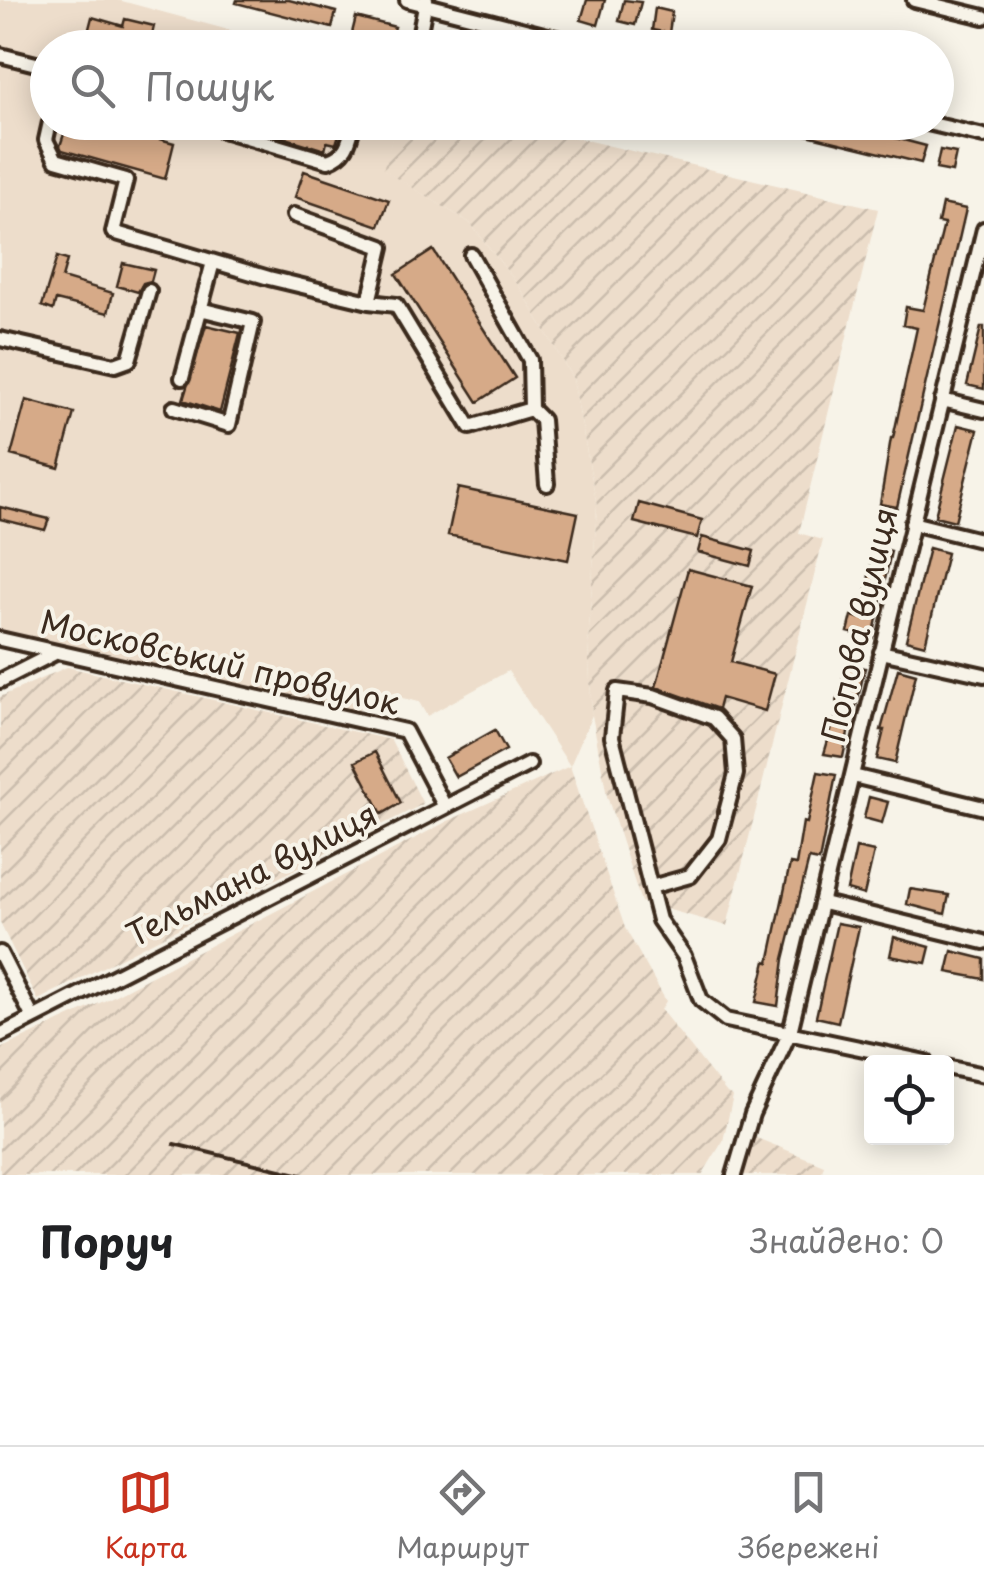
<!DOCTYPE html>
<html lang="uk">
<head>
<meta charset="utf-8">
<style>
	:root { --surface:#fff; --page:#f2f2f2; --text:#202124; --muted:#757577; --line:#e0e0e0; --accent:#c8321e }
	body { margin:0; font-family:"Playpen Sans",sans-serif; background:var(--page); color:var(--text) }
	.controls { position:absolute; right:30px; bottom:30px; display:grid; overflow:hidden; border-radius:10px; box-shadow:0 5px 25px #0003 }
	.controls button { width:90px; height:90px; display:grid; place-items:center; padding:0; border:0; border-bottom:2px solid var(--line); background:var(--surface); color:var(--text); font:50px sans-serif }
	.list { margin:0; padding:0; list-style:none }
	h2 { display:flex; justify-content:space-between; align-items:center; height:130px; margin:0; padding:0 40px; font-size:42px }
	h2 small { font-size:32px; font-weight:400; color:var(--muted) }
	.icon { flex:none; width:55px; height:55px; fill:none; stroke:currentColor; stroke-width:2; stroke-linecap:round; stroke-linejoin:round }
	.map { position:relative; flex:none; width:984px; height:1175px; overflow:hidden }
	.search { position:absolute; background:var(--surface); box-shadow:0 5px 25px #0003; left:30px; right:30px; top:30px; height:110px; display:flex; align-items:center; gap:25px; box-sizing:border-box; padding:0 35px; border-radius:55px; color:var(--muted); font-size:38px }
	.sheet { height:270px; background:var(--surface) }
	nav { display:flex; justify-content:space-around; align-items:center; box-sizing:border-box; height:140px; border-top:2px solid var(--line); background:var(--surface); font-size:28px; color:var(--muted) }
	nav a { display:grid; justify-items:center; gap:5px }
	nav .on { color:var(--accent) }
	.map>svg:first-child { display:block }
	.built { fill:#edddcb }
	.industrial { fill:url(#industrial-furrows) }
	.building { fill:#d6aa88; stroke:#3b2a1e; stroke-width:2.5 }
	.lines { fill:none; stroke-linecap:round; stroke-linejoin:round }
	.minor-casing { stroke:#3b2a1e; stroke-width:20 }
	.minor { stroke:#f7f3e8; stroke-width:12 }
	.rail { stroke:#3b2a1e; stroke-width:4 }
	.labels { text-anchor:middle; stroke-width:8; stroke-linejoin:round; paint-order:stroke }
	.street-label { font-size:32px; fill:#3b2a1e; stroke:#f7f3e8 }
</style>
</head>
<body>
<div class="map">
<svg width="984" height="1175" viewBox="0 0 984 1175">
	<defs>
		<pattern id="industrial-furrows" width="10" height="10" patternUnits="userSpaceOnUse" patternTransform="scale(2.5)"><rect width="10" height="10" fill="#edddcb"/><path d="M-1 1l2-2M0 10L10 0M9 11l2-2" fill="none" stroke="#ccbeae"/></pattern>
	</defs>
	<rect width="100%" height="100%" fill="#f7f3e8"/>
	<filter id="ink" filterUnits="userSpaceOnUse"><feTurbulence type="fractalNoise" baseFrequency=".01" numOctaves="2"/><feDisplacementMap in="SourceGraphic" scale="20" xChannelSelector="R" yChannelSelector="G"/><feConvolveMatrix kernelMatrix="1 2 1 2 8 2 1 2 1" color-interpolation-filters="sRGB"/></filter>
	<g filter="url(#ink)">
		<path class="built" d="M0,0H118L236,32L232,45L240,47L48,48V122L396,123L384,170L470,223L521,289L573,379L597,506L588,645L592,715L570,766L508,671L427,716L419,702L365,689L357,717L0,632Z"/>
		<path class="industrial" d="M396,123H513L878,209L799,533L823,540L727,926L641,902L607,796L592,715L588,645L597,506L573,379L521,289L470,223L383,170Z
			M67,667L391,740L423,804L38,1000L0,923V697Z
			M570,766L625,928L666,1001L661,1010L727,1093L733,1096L723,1141L702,1175H0V1049L104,1001L448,821Z
			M754,1137L824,1165L821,1175H742Z"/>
		<path class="building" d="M237,0H289L336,12L332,28L236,3Z
			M587,0H605L598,25L581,20Z
			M624,0L641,2L635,25L619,21Z
			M655,8L672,12L669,33L652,30Z
			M92,17L123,26L125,19L154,26L149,48H84Z
			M356,17L395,27L390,43L352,33Z
			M68,122H97L174,143L165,179L62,150L60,146Z
			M234,122H343L336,144L327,142L325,150Z
			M797,122H835L926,146L921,163L795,132Z
			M940,150L956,153L952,172L936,169Z
			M304,171L389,200L379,226L295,197Z
			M942,204L966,209L897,507L880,504L891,438H893L917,328L903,325L906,307L923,310L944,224L938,223Z
			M433,250L515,378L478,402L396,274Z
			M57,257L67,260L62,278L113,293L108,313L56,300L53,310L42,306Z
			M123,263L154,270L151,281L143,283L138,292L117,286Z
			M206,325L240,333L220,412L183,400Z
			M981,327H984V389L967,385Z
			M26,400L74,413L59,468L11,455Z
			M958,425L978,430L955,521L935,516Z
			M458,488L578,513L568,560L448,535Z
			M639,503L702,520L697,538L634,522Z
			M0,507L49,519L45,530L0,519Z
			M702,537L754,551L750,566L698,552Z
			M874,547L891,551L873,638L848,632L852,616L859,618L865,598Z
			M929,548L947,553L925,645L906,640Z
			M688,569L752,586L731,662L775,674L765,711L721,698L718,709L656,687Z
			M846,665L865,668L856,706L837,702Z
			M898,669L916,674L895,763L877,759L884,730H881Z
			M834,720L850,723L843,757L824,754Z
			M495,730L506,750L456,777L445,758Z
			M375,752L401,803L382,814L355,762Z
			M818,772L836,775L819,861L809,859L784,959L778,1006L756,1002L766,961L769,962L790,864L796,865L803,822L807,823Z
			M869,797L888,802L882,823L864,818Z
			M856,848L874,852L864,895L847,890Z
			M910,889L949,895L945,914L907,904Z
			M837,923L859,927L838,1022L816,1017Z
			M894,937L930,947L926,963L890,956Z
			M952,951L984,959V979L947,972Z"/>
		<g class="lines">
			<g class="minor-casing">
				<path id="minor" d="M407,0L595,48
					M914,0L984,17
					M417,48L426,0
					M0,55L48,67
					M50,122L46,140L56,160L126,180L113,232L269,278L369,302L382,247L294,215
					M212,122L219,129L328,161C348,154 349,141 354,122
					M923,122L984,136
					M471,255L530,360L531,409
					M369,302L396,305L470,427L531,409L542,420L547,484
					M0,339L115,365L129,360L149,291
					M182,378L213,262
					M942,400L984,410
					M174,408L229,425L253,322L200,309
					M912,523L984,541
					M0,639L405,731L445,807
					M881,652L984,675
					M0,681L57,652
					M853,776L984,808
					M651,887L690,876L719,839L736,774L733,739L714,718L653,696L617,691L612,737L659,920L684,956L701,1000L726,1020L926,1062
					M823,903L984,942
					M0,953L33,1018
					M0,1035L529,764
					M946,1067L984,1075
					M734,1175L752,1114L790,1032L984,229"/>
			</g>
			<use href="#minor" class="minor"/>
			<path class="rail" d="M174,1144L301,1175"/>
		</g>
	</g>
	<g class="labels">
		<g class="street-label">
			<text transform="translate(860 625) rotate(-77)" y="11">Попова вулиця</text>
			<text transform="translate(220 663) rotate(13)" y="11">Московський провулок</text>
			<text transform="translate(252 875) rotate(-27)" y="11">Тельмана вулиця</text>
		</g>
	</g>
</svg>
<div class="controls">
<button><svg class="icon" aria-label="locate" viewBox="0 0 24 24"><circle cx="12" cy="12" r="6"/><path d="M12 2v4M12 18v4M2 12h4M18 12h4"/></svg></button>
</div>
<div class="search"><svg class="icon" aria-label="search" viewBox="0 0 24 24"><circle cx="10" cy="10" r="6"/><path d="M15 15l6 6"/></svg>Пошук</div>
</div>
<section class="sheet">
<h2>Поруч<small>Знайдено: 0</small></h2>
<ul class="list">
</ul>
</section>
<nav>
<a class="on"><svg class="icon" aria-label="map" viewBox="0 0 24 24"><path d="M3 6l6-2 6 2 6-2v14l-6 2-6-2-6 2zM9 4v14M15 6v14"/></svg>Карта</a>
<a><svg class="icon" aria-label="directions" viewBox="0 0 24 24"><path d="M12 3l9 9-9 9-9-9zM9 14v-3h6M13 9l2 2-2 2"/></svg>Маршрут</a>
<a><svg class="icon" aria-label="saved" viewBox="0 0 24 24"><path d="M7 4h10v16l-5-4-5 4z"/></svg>Збережені</a>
</nav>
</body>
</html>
